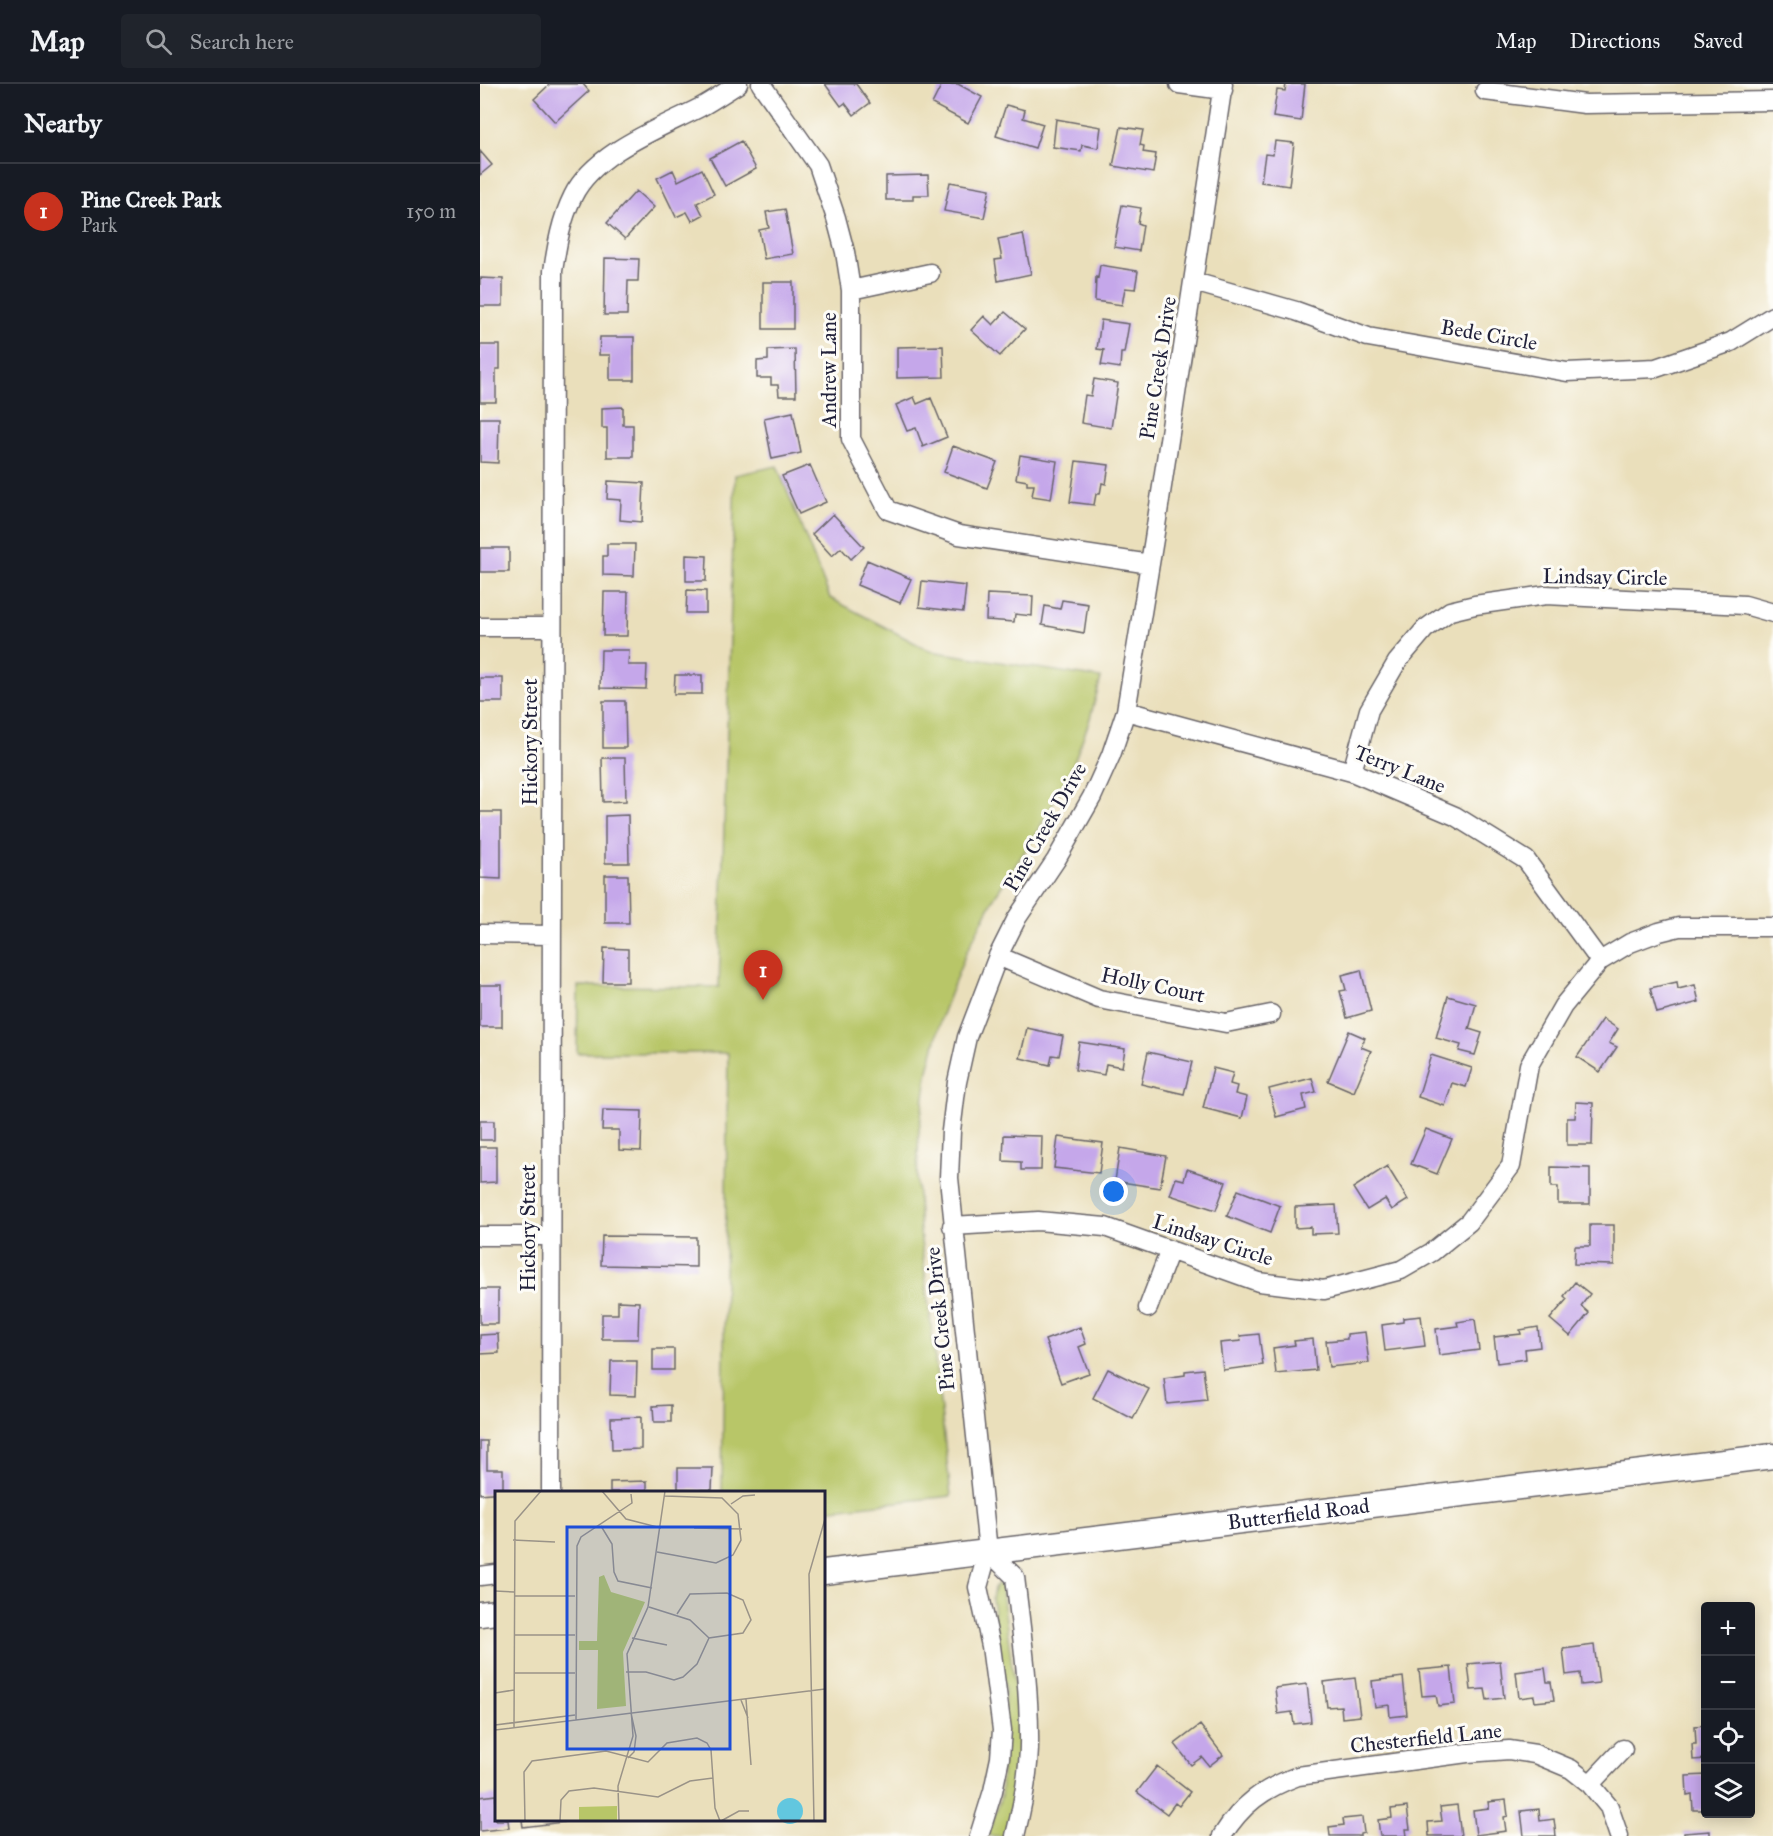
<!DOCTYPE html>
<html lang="en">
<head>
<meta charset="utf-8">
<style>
	:root { --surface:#171b24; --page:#20242c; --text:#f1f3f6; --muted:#9ea1a6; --line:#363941; --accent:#c8321e }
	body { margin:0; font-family:"IM FELL Great Primer",serif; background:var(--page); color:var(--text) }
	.controls { position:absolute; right:18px; bottom:18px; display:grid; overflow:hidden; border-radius:6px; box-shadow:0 3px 15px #0003 }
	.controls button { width:54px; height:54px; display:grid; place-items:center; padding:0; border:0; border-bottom:2px solid var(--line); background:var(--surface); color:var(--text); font:30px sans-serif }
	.you { position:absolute; left:634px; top:1108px; width:21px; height:21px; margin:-15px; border:4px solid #fff; border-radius:50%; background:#1a73e8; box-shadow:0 0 0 9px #1a73e833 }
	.badge { display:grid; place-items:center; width:39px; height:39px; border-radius:50%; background:var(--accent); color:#fff; font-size:20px; font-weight:700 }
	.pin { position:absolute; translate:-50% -50px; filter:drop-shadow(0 2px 3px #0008) }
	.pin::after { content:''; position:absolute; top:32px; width:21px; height:18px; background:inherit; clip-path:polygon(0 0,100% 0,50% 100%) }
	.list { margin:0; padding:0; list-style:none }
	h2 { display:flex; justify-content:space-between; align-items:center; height:78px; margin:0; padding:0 24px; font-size:26px }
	h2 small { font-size:20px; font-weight:400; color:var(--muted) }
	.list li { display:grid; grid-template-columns:39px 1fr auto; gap:18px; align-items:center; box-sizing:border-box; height:96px; padding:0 24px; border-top:2px solid var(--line) }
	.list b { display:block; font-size:22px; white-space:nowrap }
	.list p { margin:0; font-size:20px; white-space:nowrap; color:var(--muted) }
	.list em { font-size:20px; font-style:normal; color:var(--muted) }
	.icon { flex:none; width:33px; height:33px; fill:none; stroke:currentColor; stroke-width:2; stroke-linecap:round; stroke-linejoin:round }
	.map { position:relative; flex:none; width:1293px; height:1752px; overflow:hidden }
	header { display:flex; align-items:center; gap:36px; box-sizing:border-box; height:84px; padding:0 30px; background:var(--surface); border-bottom:2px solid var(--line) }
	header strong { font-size:28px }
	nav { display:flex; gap:33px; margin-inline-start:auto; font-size:21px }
	.search { width:420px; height:54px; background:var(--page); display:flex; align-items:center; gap:15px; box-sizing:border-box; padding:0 21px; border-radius:6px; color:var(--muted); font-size:22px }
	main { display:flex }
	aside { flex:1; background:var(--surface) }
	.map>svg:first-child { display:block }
	.green { fill:#b8c668; stroke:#6d7452; stroke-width:1.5 }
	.building { fill:#c5a7ea }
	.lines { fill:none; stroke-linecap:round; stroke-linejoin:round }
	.minor-casing { stroke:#686468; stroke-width:21 }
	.major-casing { stroke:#686468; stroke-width:27 }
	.minor { stroke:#fff; stroke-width:18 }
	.major { stroke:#fff; stroke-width:24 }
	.labels { text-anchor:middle; stroke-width:6; stroke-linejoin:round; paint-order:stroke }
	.street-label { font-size:21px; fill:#22223b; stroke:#fdfcf7 }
	.inset-road { fill:none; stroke:#9a9388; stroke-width:1.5 }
	.view { fill:#1d4ed8; fill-opacity:0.15; stroke:#1d4ed8; stroke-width:3 }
	.inset-edge { fill:none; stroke:#22223b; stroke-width:3 }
</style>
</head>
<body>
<header>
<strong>Map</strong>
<div class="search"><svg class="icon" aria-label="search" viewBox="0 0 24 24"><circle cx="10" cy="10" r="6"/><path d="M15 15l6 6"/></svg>Search here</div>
<nav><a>Map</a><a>Directions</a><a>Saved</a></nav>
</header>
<main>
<aside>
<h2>Nearby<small></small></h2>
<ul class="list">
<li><span class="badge">1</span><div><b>Pine Creek Park</b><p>Park</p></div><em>150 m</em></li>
</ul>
</aside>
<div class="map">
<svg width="1293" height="1752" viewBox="0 0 1293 1752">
	<rect width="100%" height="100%" fill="#fdfcf7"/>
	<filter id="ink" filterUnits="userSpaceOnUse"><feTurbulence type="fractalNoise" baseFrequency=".0167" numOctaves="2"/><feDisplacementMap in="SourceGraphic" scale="12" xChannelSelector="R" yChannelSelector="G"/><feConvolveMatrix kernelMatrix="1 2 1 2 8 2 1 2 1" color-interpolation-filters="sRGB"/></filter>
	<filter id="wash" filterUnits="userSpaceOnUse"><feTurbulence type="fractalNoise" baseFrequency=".008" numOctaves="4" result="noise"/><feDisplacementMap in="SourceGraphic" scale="24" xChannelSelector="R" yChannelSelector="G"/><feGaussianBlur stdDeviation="1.35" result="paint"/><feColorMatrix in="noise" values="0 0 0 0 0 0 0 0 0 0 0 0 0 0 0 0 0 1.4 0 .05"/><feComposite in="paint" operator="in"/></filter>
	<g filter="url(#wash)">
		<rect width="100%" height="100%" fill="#eadfbb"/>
		<path class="green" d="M297,382L350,514L450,567L621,594L609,638L592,683L557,749L515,812L486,869L463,928L448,986L439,1046L437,1096L440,1148L471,1412L344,1426V1408H242L248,969H97L98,902L239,903L255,391Z
			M518,1499L521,1501L522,1506L541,1651L539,1697L527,1752H508L521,1712L525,1606L512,1515L514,1504Z"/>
		<g id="blocks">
			<path class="building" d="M70,0H103L109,7L75,38L54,15Z
				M345,0H376L390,19L374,31L365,19L361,22Z
				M462,0H478L502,13L488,39L452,20Z
				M806,0H825L821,37L793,33L797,6L805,7Z
				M526,21L545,26L543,34L563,40L555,64L516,52Z
				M576,35L621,43L618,64L602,61L601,67L573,63Z
				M641,43L663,46L660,61L664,62L663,68L676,70L673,89L633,82Z
				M261,57L276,85L245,102L230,74Z
				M795,57L814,59L809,102L781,98L785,70L793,71Z
				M0,67L12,81L0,91Z
				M222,85L234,110L217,119L223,131L212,137L207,128L196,133L177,94L193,86L198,97Z
				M448,91L449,111H433V116H406V92Z
				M470,98L510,105L504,134L464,127Z
				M156,107L174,123L145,155L127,139Z
				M642,121L661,124L658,139L663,141L659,167L634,163Z
				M305,125L313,170L284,175L279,146L289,144L286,128Z
				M543,150L551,190L518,197L515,176L522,175L518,155Z
				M125,174L159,175L158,197H148L147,231H124Z
				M620,181L658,187L655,205L645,204L642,221L615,217L616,193L618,194Z
				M0,194L23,195V222H0Z
				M283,198H313V245H283Z
				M525,228L545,245L520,272L491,246L504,232L513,241Z
				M621,236L649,240L644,269H641L640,284L621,281L624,266L617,265Z
				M120,253H154V296H130V271H119Z
				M0,261H20V285H16V318H0Z
				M463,262L464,293L417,294V263Z
				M315,265L316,312H299L298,301H291V294H277V277L288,276V266Z
				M614,295L638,299L631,344L601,339L605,311L611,312Z
				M434,313L437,320L451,314L467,353L443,363L436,344L427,347L416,321Z
				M143,323V341H153V373H127V344H122V324Z
				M313,328L321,369L292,375L284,334Z
				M0,334H19L18,379L0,378Z
				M473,362L517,378L507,404L464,388Z
				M540,371L577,377L571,415L552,412L554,401H547V397L536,395Z
				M596,377L629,381L626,400L622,399L620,410H616L614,421L590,418Z
				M330,381L346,418L319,430L302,392Z
				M128,397L164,399L162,438L140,436L141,416L127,415Z
				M353,430L384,463L371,475L361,464L352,472L332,450Z
				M127,460H155L154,492L123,491V472H127Z
				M0,464H29V488H0Z
				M206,471L227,472L226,497H206Z
				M387,476L431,495L420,519L377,501Z
				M442,497L486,502L483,528L439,523Z
				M207,506L226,507V529H206Z
				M124,508H148L147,552H123Z
				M507,510L553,512L552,532L535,530L534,538L506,536Z
				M582,516L608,520L604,549L562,541L565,522L580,525Z
				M121,566H149L148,581H167L166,605L120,604Z
				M195,591H222V610H194Z
				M0,594H23V618H0Z
				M123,617H145L146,664H123Z
				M122,674H145L146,717L123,718Z
				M0,728H21V795L0,794Z
				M148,731L149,779H125V732Z
				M125,791H148L149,839H125Z
				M124,864L148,865V898H123Z
				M881,886L891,927L867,934L860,907L866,906L862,891Z
				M1197,898L1198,905L1215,901L1219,918L1177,929L1170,904Z
				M0,901H22V943H0Z
				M968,912L996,920L989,945L1002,949L995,971L979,967L981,961L956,954Z
				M1123,935L1138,945L1129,959L1137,963L1120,988L1097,973Z
				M547,944L583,952L579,972L572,971L570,981L540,974Z
				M869,947L885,954L881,963L891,967L874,1008L848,997Z
				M599,958L645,965L642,983L626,980L624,991L595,986Z
				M668,968L712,978L704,1010L661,1000Z
				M951,971L992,984L986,1003L972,999L965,1022L938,1013Z
				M733,984L753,989L750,1000L757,1002L755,1010L767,1013L762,1034L723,1024Z
				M832,994L836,1008L823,1011L826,1025L796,1033L789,1005Z
				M1096,1018L1113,1019L1112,1061H1087V1034H1095Z
				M123,1026L162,1027L161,1067L139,1066V1046H122Z
				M0,1037H14V1056H0Z
				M946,1045L972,1055L957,1090L931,1080Z
				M524,1051L562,1052L561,1086H541V1078L523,1077Z
				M578,1053L623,1059L619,1089L574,1084Z
				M0,1063H16V1098L0,1099Z
				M640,1064L686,1072L680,1104L635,1097Z
				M907,1082L928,1116L912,1126L905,1115L887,1126L873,1104Z
				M1071,1083L1110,1084V1120H1078V1103H1071Z
				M707,1085L746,1098L736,1126L690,1111L696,1094L704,1096Z
				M758,1106L800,1122L790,1149L747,1132Z
				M856,1121L858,1149L831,1150V1143L815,1144V1123Z
				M1110,1141H1134V1181L1094,1180L1095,1162H1110Z
				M122,1152L216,1153V1183L121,1181Z
				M1095,1198L1110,1210L1101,1222L1109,1229L1090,1252L1070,1235L1087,1215L1084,1212Z
				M0,1205H18V1240H0Z
				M138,1217L159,1218L158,1255H122V1230H138Z
				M941,1232L945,1262L905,1267L902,1241L923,1238V1234Z
				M995,1235L999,1266L959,1271L956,1245L978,1242L977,1238Z
				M600,1243L606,1260L599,1263L609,1289L581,1299L565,1256Z
				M1058,1243L1060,1263L1045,1265L1046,1275L1017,1279L1014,1253L1041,1250L1040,1246Z
				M885,1248L889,1279L849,1283L846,1257L867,1255V1250Z
				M18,1250L19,1269L0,1270V1251Z
				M779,1250L783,1281L743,1286L740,1259L761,1257L760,1252Z
				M833,1255L836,1286L796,1290L793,1264L815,1261L814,1257Z
				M173,1265H194V1286H173Z
				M131,1277H157L156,1312L130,1311Z
				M628,1285L669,1305L653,1335L613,1314Z
				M723,1285L727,1316L687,1320L684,1294L705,1291V1287Z
				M191,1321V1338H174L173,1322Z
				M161,1333V1365L132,1366L131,1334Z
				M0,1357H7V1385H23V1408L0,1410Z
				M198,1384H233L232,1406L198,1405Z
				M167,1397V1408H130V1398Z
				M1114,1561L1119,1599L1101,1601L1100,1589L1086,1591L1083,1565Z
				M1020,1577L1024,1614L1007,1616L1005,1605L991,1606L988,1580Z
				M971,1583L975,1620L958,1622L956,1611L942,1612L939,1586Z
				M1065,1584L1067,1598H1071L1074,1616L1055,1618L1054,1612L1039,1614L1036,1588Z
				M923,1593L927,1631L910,1633L909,1621L895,1623L892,1597Z
				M875,1594L880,1632L862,1634L861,1622L847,1623L844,1598Z
				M827,1600L831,1638L814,1640L812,1628L798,1630L795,1604Z
				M720,1641L743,1671L729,1682L722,1673L711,1681L695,1660Z
				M1226,1641V1675L1213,1676L1212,1660H1216L1215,1642Z
				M677,1682L710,1708L699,1722L695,1719L687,1730L657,1708Z
				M1226,1691V1726H1213L1212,1710L1207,1711L1206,1692Z
				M16,1711V1736H28L29,1744L0,1747V1713Z
				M1026,1716L1028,1732L1024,1733L1026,1747L996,1751L993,1726L1009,1724L1008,1718Z
				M977,1721L981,1752H949L948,1738L962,1737L960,1723Z
				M927,1723L930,1745H926L927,1752H900L898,1736L912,1734L911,1725Z
				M1059,1725L1060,1737L1074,1735L1076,1752H1044L1041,1727Z
				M882,1733L884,1749L880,1750V1752H850L849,1743L864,1741L863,1735Z
				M42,1736H83L84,1738L43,1743Z
				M1230,1747V1752H1204V1749Z"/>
		</g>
	</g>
	<g filter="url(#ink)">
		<use href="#blocks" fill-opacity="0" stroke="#686468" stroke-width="1.5"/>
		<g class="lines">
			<g class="minor-casing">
				<path id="minor" d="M281,0L338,81L356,134L365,168L371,206V355L408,426L479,451L670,480
					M699,0L743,6
					M1005,7L1105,20L1293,17
					M714,198L816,227L888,253L1087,288L1176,284L1251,258L1293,232
					M371,206L450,189
					M0,543H72
					M646,627L872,688L975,732L1046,776L1120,877
					M872,688L889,626L917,578L945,545L970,527L995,521L1066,511L1265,521L1293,529
					M0,850L71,851
					M518,872L619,915L746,939L791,930
					M472,1142L558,1137L625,1143L779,1198L844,1206L921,1186L952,1168L989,1138L1031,1082L1049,981L1083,922L1120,877L1150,859L1179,848L1199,843H1293
					M0,1152H71
					M668,1224L690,1166
					M71,1408L73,187C77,161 81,136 93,112C114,69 178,45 219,24C232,17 245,8 258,0
					M508,1467L535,1493C541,1545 549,1598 549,1651C550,1685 543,1720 535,1752
					M0,1492L16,1490
					M1110,1700L1143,1665
					M499,1752L513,1707L520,1674L522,1646L511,1562L498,1503L508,1467L469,1094L471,1047L477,998L487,953L510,893L518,872L537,834L576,776L612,713L631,671L646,627L674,455L743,0
					M742,1752C762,1720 783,1705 818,1692L987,1669L1029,1666L1055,1670L1091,1685L1110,1700L1129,1723L1139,1752"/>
			</g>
			<g class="major-casing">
				<g id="major">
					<path id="s1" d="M344,1488L1293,1372"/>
					<path d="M0,1530L16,1528"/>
				</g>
			</g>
			<use href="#minor" class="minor"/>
			<use href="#major" class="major"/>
		</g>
	</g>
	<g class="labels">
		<g class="street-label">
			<text transform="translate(1009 251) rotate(10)" y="7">Bede Circle</text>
			<text transform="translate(678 284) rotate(-81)" y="7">Pine Creek Drive</text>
			<text transform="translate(349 286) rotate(-90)" y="7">Andrew Lane</text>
			<text transform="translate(1125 493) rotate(1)" y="7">Lindsay Circle</text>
			<text transform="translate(50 658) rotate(-90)" y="7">Hickory Street</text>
			<text transform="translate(920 685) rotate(22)" y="7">Terry Lane</text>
			<text transform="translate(565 743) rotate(-60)" y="7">Pine Creek Drive</text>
			<text transform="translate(673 901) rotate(12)" y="7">Holly Court</text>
			<text transform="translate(48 1144) rotate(-90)" y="7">Hickory Street</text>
			<text transform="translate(733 1156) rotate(18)" y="7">Lindsay Circle</text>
			<text transform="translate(460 1235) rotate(-96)" y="7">Pine Creek Drive</text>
			<text dy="7" stroke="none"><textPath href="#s1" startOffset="478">Butterfield Road</textPath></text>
			<text transform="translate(946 1654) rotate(-6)" y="7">Chesterfield Lane</text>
		</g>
	</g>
	<g transform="translate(15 1407)">
		<rect width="330" height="330" fill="#eadfbb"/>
		<path d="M109,84L116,101L150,111L128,161L131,215L102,218L103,159H84V150H102L104,86ZM122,315V330H84V316Z" fill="#b8c668"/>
		<path d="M282 320a13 13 0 1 1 26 0a13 13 0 1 1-26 0Z" fill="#62c7df"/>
		<path class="inset-road" d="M107,0L131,28L166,37M236,13L248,5L260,4M106,35L117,53L119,81L123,90L157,97M199,37L247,38M18,49L60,51M162,61L221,72L238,64L246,49L243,23L227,7L170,5M0,100L19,101M19,105H80M154,116L195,129L214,147M19,144H80M137,147L172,154M131,181H151L179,189L188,186L202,173L214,147L248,142L256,129L248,109L232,102L195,103L182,123M19,182H80M0,202L19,199M251,208L256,274M246,209L253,227M81,229L82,55L86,46L137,12L136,3M0,234L80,224M19,236L20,30L46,0M0,239L330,198M133,267L139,261L141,245L136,222M30,330L29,281L37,270L111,260L153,271L172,252L202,247L212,252L216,259L220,317L225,330M65,330L66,309L74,300L99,297L163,306L195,290L218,287M124,330L123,295L138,245L132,163L153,116L170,0M226,330L244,320H254M319,330L314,83L330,28"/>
		<path class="view" d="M72,36H235V258H72Z"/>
		<rect width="330" height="330" class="inset-edge"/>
	</g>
</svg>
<div class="controls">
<button>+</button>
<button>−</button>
<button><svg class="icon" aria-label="locate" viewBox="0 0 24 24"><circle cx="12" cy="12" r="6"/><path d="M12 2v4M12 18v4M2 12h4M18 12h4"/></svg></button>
<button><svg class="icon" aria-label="layers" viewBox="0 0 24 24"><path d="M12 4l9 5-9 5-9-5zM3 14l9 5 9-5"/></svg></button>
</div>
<div class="you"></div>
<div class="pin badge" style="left:283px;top:916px">1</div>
</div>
</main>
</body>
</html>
